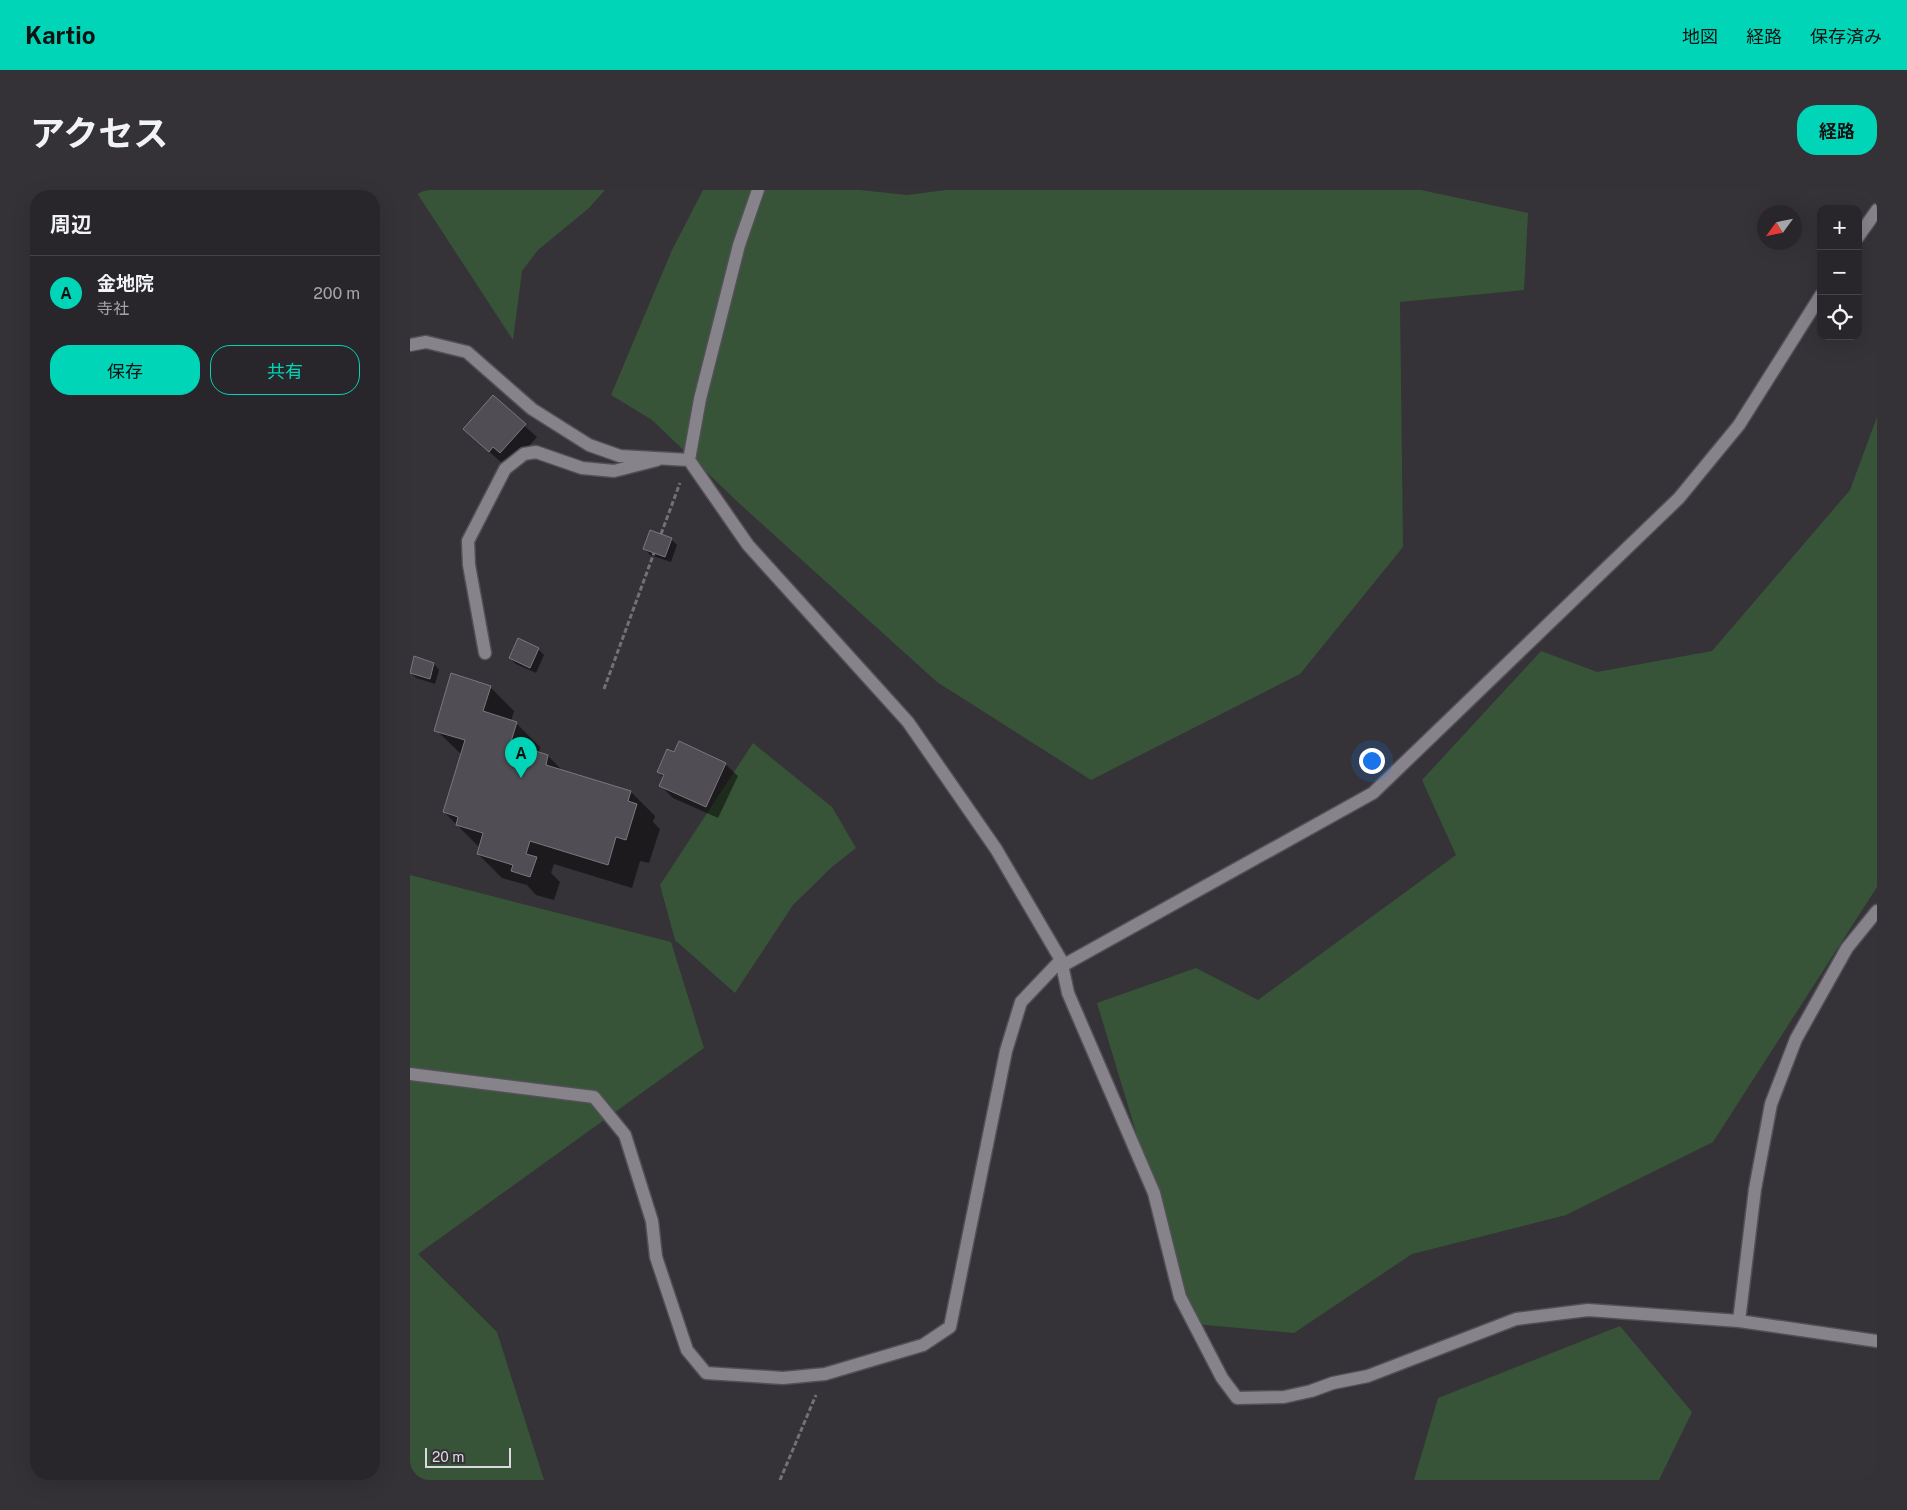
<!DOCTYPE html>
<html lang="ja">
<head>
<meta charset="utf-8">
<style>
	:root { --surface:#28262a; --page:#343236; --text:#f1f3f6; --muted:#a5a5a8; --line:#444347; --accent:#00d5b7 }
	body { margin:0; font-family:"Public Sans","Noto Sans JP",sans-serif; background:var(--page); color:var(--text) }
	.controls { position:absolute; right:15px; top:15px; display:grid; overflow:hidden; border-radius:10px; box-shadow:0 5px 20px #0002 }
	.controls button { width:45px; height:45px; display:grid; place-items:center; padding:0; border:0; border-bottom:1px solid var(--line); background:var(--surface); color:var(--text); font:25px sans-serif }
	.compass { position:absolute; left:1347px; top:15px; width:45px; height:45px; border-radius:50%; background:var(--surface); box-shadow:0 5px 20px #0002; rotate:237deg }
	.scale { position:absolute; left:15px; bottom:12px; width:86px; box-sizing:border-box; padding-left:5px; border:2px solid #dbdade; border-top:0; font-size:14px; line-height:18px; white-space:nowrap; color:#dbdade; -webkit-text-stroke:4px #353238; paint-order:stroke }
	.you { position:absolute; left:961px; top:570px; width:18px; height:18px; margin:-12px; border:4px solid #fff; border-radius:50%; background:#1a73e8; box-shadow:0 0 0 8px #1a73e833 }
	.badge { display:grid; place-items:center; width:32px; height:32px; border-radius:50%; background:var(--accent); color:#111; font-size:16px; font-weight:700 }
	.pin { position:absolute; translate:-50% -41px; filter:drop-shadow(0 1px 2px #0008) }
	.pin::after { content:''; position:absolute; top:26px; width:18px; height:15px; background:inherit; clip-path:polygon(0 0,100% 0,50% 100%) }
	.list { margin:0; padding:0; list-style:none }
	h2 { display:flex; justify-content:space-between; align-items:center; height:65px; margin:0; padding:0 20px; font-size:21px }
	h2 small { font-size:16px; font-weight:400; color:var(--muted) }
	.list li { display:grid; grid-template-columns:32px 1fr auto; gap:15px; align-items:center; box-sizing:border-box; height:75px; padding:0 20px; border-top:1px solid var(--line) }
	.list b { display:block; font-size:19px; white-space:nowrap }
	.list p { margin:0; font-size:16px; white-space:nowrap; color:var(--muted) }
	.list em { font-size:16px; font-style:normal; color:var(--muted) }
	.actions { display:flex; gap:10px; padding:15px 20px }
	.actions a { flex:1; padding:11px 0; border:1px solid var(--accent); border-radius:20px; text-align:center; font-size:18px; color:var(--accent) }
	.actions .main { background:var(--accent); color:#111 }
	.icon { flex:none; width:28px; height:28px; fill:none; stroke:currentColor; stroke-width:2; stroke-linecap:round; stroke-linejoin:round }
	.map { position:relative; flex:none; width:1467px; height:1290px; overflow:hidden; border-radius:20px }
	header { display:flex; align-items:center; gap:30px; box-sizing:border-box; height:70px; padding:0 25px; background:var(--accent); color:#111 }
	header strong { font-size:24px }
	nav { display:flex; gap:28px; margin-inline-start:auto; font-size:18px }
	.intro { display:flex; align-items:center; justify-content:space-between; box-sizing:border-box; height:120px; padding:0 30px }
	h1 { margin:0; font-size:35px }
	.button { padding:12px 22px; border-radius:20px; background:var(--accent); color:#111; font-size:18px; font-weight:700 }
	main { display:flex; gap:30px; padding:0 30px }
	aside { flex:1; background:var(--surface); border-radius:20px; box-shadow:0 5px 20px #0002 }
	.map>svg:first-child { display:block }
	.green { fill:#385438 }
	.shadow { fill:#0007 }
	.building { fill:#504e54; stroke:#7a777f }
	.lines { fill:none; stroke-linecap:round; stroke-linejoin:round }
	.service-casing { stroke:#515055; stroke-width:15 }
	.minor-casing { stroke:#515055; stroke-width:15 }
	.path { stroke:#737176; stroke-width:3; stroke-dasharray:5 2.5; stroke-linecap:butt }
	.service { stroke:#86838b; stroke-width:12 }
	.minor { stroke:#86838b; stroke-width:12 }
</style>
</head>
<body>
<header>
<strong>Kartio</strong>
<nav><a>地図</a><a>経路</a><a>保存済み</a></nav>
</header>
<div class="intro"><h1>アクセス</h1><a class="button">経路</a></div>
<main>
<aside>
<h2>周辺<small></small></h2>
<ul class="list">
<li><span class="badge">A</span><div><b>金地院</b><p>寺社</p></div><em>200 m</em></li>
</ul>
<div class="actions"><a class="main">保存</a><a>共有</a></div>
</aside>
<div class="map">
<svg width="1467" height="1290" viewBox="0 0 1467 1290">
	<rect width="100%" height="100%" fill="#353238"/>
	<path class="green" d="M5,0H195L179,18L128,60L112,81L103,150Z
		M293,0H450L497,5L536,0H1011L1118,23L1114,100L990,112L993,357L890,484L681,590L527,492L331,315L242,230L201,205L262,60Z
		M1467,227V697L1303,952L1156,1025L1002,1064L884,1143L784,1134L687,813L786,778L848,810L1046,665L1012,590L1131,461L1187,482L1302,461L1440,300Z
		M343,553L422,617L446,658L422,677L383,715L325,803L265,750L250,695Z
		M0,685L261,752L294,858L8,1064L87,1142L134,1290H0Z
		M1210,1136L1282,1222L1249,1290H1004L1028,1208Z"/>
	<path class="shadow" d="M83,207L127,247L103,274L96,269L92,273L67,251Z
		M261,349L267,355L261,372L240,365L235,359Z
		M128,459L134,465L126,483L106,474L100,468Z
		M24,474L29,480L25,494L6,488L0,482Z
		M80,497L104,521L101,531L106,533L130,557L129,563L138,566L153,581L221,602L245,626L243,632L250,639L239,673L230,671L222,698L144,674L141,683L150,692L144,710L126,705L117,695L92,688L68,664L70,658L34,622L52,565L26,540Z
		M265,564L315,574L328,586L308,628L263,608L251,596L254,588L248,582Z"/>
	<path class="building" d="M83,205L116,234L90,263L83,257L79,262L53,239Z
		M240,340L262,348L255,367L233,359Z
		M108,448L129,458L120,478L99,468Z
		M4,466L24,473L20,489L0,483Z
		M41,483L81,496L73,521L107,532L99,558L109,561L110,556L138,565L136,575L221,601L218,611L227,614L216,650L206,647L198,675L120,651L116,664L127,667L120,687L101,681L103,675L67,664L73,643L46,635L48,627L33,622L55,550L24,541Z
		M269,551L316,573L296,617L249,596L254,585L247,582L257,559L264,562Z"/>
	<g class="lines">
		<g class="service-casing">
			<path id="service" d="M75,463L59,375L58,351L95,279L114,264L126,262L172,278L204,281L247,270"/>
		</g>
		<g class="minor-casing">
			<path id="minor" d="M1448,47L1467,20
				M0,155L16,152L57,162L122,219L179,255L210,266L279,270L338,355L498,532L586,659L651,770L658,803L744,1003L770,1107L812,1188L827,1208L874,1207L901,1201L923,1193L958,1186L1106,1129L1178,1120L1329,1131L1467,1151
				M279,270L290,209L329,55L348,0
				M652,776L963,603L1269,308L1329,235L1411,105
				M0,884L184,907L215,945L242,1031L246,1067L277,1160L296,1183L373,1188L415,1184L513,1155L540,1137L596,861L611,812L651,770
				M1329,1131L1345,999L1361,914L1386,849L1437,758L1467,721"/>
		</g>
		<path class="path" d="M251,344L270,293
			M194,499L244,363
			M370,1290L406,1205"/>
		<use href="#service" class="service"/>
		<use href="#minor" class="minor"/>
	</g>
</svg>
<div class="controls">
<button>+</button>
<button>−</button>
<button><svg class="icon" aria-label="locate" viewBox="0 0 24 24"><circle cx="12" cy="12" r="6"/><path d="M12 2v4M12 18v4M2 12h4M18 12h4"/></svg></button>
</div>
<svg class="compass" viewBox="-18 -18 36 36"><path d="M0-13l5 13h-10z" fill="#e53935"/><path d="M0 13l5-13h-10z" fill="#a5a5a8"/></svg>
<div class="scale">20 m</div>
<div class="you"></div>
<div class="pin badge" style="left:111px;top:588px">A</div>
</div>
</main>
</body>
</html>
